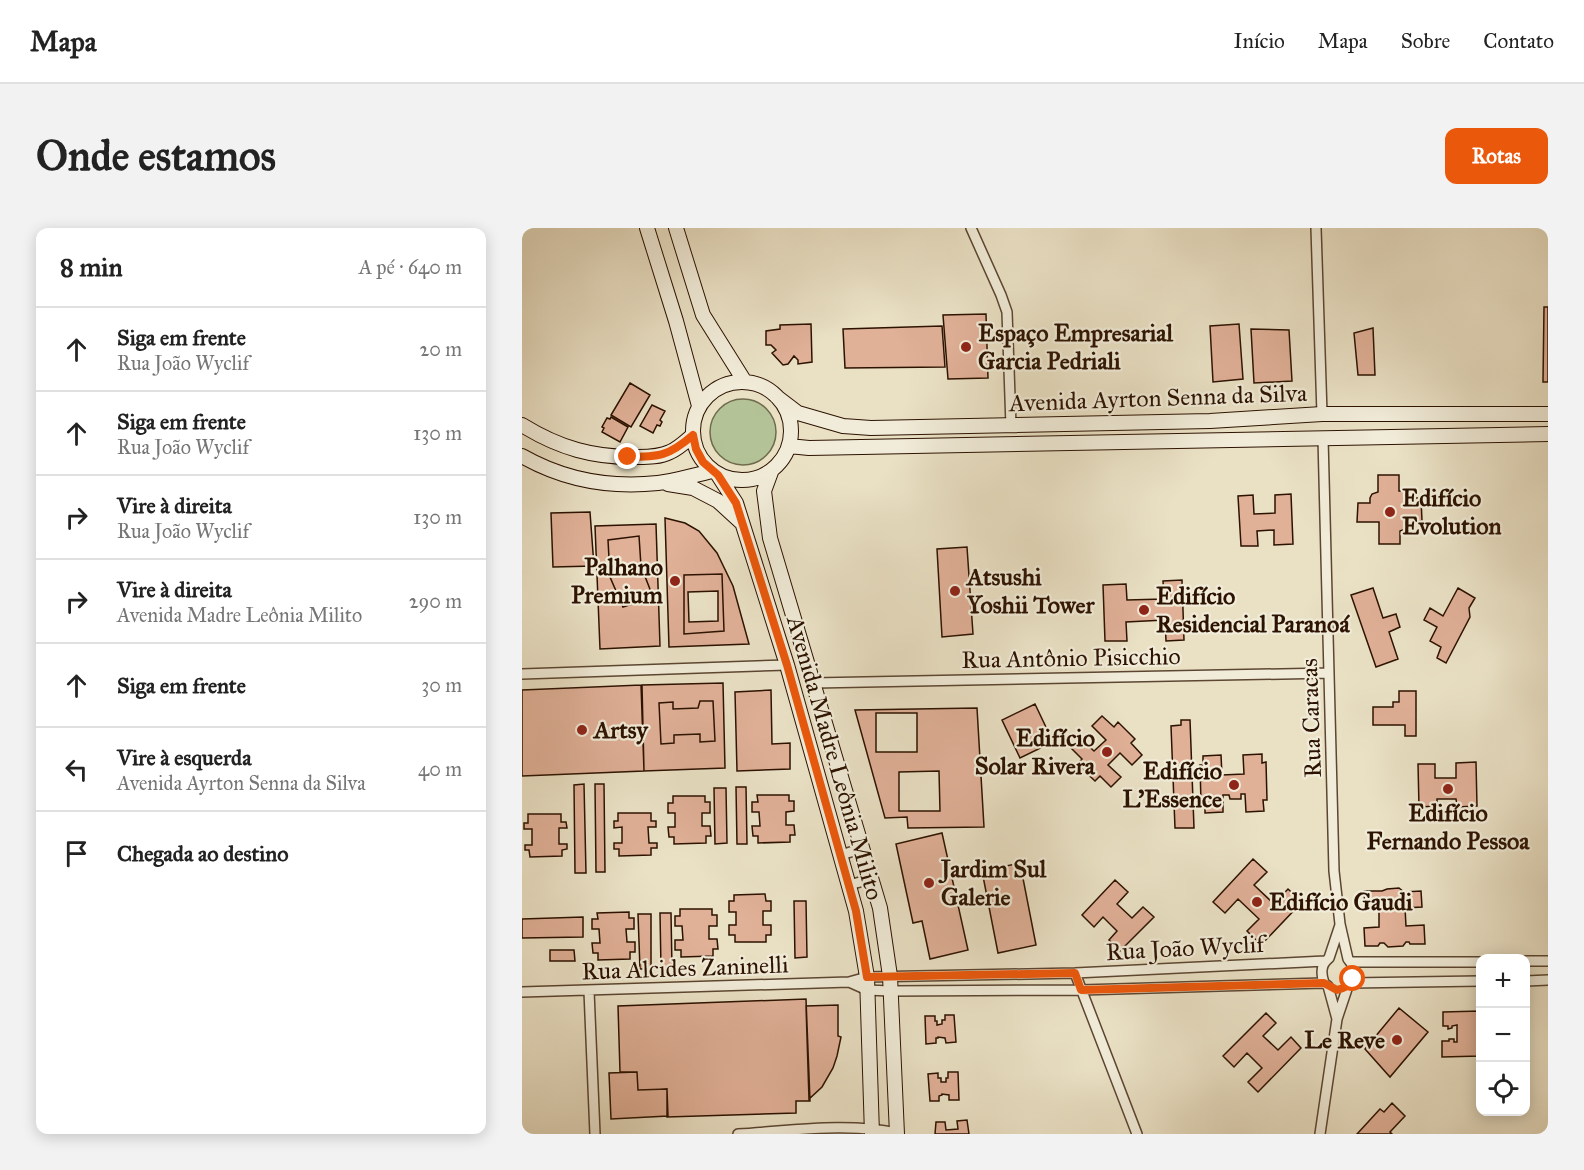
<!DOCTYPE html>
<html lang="pt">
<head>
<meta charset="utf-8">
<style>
	:root { --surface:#fff; --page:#f2f2f2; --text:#222; --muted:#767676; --line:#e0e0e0; --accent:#ea580c }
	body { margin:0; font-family:"IM FELL Great Primer",serif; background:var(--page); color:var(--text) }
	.controls { position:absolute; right:18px; bottom:18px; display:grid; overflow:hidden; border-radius:12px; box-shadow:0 3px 15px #0003 }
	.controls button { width:54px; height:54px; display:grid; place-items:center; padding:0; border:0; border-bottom:2px solid var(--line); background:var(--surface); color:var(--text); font:30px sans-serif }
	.stop { position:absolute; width:18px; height:18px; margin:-14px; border:4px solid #ea580c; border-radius:50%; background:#fff }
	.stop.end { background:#ea580c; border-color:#fff; box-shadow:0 2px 6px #0008 }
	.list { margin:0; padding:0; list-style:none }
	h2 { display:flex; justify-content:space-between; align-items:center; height:78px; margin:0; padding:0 24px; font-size:26px }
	h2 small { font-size:20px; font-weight:400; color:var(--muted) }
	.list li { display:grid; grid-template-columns:39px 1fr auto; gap:18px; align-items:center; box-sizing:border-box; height:84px; padding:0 24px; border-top:2px solid var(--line) }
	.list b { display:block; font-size:22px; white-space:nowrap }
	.list p { margin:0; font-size:20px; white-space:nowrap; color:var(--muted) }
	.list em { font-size:20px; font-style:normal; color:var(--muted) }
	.icon { flex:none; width:33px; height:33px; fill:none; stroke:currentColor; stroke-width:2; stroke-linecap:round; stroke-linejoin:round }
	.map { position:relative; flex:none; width:1026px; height:906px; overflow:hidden; border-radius:12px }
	header { display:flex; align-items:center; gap:36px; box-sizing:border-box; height:84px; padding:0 30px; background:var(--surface); border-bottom:2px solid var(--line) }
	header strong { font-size:28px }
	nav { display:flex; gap:33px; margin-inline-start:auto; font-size:21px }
	.intro { display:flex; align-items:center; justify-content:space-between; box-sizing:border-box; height:144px; padding:0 36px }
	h1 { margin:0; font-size:42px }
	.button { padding:15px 27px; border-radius:12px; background:var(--accent); color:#fff; font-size:21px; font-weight:700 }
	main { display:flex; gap:36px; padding:0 36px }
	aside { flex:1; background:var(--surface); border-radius:12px; box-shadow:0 3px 15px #0003 }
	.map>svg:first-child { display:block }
	.green { fill:#b3c397; stroke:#706a4c; stroke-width:1.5 }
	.building { fill:#e0b097; stroke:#2c1200; stroke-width:1.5; fill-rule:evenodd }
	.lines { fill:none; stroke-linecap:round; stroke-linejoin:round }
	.street-casing { stroke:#5c4631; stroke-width:12 }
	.secondary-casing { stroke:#2c1200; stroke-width:16 }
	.street { stroke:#f1ecd9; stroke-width:9 }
	.secondary { stroke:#f1ecd9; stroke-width:14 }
	.route { stroke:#ea580c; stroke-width:8 }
	.poi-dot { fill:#8f2418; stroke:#f1ecd9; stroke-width:2 }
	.labels { text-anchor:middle; stroke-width:4.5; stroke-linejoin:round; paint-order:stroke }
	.poi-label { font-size:24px; font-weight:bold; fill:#2c1200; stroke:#f1ecd9; text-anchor:start }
	.street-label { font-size:24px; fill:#2c1200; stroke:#f1ecd9 }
</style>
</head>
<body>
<header>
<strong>Mapa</strong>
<nav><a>Início</a><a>Mapa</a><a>Sobre</a><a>Contato</a></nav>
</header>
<div class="intro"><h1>Onde estamos</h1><a class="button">Rotas</a></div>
<main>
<aside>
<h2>8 min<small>A pé · 640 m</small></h2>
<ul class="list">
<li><svg class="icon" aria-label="ahead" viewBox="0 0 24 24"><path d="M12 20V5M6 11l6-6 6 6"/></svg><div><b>Siga em frente</b><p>Rua João Wyclif</p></div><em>20 m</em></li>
<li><svg class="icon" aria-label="ahead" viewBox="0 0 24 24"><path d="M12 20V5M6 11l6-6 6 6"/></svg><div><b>Siga em frente</b><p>Rua João Wyclif</p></div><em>130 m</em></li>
<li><svg class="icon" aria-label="right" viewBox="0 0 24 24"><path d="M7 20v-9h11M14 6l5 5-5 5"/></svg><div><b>Vire à direita</b><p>Rua João Wyclif</p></div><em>130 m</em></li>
<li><svg class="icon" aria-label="right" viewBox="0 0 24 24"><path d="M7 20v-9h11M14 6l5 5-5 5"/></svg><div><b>Vire à direita</b><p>Avenida Madre Leônia Milito</p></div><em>290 m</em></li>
<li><svg class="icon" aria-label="ahead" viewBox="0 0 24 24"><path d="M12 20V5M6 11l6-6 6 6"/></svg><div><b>Siga em frente</b></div><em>30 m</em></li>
<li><svg class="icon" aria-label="left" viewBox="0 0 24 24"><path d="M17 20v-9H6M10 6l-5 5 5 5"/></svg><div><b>Vire à esquerda</b><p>Avenida Ayrton Senna da Silva</p></div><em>40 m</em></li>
<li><svg class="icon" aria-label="arrive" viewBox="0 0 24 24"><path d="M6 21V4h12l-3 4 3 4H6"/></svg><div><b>Chegada ao destino</b></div></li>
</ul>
</aside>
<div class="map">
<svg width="1026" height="906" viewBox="0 0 1026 906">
	<rect width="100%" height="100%" fill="#eae1c5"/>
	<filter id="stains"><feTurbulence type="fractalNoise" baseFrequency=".00333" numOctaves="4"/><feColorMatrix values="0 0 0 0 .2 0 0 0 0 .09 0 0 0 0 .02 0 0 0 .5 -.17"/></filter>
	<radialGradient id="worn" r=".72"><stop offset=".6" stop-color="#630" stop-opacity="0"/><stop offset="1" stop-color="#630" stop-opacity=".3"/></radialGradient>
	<path class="green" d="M188 204a33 33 0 1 1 66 0a33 33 0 1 1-66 0Z"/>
	<path class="building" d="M1022,79H1026V154H1021Z
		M464,86L466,150L426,151L421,87Z
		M289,96L290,134L276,136V132L272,128L266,136L261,137L250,125L254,122L249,117H244V103L258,101V97Z
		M717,96L721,151L691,154L688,98Z
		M420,98L423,139L323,140L321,101Z
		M851,100L853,147H836L832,105Z
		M729,101L767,102L770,153L732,155Z
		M108,155L128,167L109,199L89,187Z
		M130,177L143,183L138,192L140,194L138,198L135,197L131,205L118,198Z
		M89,189L106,199L98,214L80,204L82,200L80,199L85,190L88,191Z
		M856,247H877V263H882L888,270H899L900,293H886V300L878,303V316H857V294H835L836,275H848V270L850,266L856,264Z
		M769,266L771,316L752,317V302L735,303L736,318H719L716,268L731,267L732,286L753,285V267Z
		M68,284L72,338L31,339L29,285Z
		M143,290L163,295L177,303L195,325L211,358L227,416L147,419ZM200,346L202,403L162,406V347Z
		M134,296L138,418L78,421L73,298ZM117,308L119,338L131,369L101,379L88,349L86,312Z
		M117,308L119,338L131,369L101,379L88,349L86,312Z
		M445,319L451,406L420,409L415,321Z
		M200,346L202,403L162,406V347Z
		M660,352L662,412L644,413L643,392L604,394L605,413H583L581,357L604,356L605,372L642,371L641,353Z
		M851,360L861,390L874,386L878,399L867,404L876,431L854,439L829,367Z
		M936,360L953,370L947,380L948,389L924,435L915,430L919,419L908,413L915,399L902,392L908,380L921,388Z
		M196,363V393L167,394L166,364Z
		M201,455L203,540L122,543L120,457ZM178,473H191L193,513L178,514V506L152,507V515L139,516L137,475L151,474V481L176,480Z
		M119,457L122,543L0,548V462Z
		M249,462L250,516L268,515V541L215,543L213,464Z
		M877,463H894V508H883V497H851V479H871V474H877Z
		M178,473H191L193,513L178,514V506L152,507V515L139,516L137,475L151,474V481L176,480Z
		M513,476L531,514L498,530L480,492Z
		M455,480L462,599L386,600L385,589L363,590L333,482Z
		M354,485H395V524H354Z
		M580,488L592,499L596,494L613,511L609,515L620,527L610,537L598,525L586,537L599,549L589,559L578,548L573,553L555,536L560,531L549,520L558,510L572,523L584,512L570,498Z
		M659,492H668L672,600H653L649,498L659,497Z
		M740,526V535L744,534L745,572H741L742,583L724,584L723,566H719V571H708L707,567H701V584L683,585V575H679L678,537H681V528L699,527L700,547L722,546L721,527Z
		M954,534L955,578L935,579L934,571H915V578L897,579L896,536H913V550H934V535Z
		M417,543L418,583H377V544Z
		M62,556L64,645H53L52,557Z
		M73,556H82L83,644H74Z
		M214,559H224L225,616H215Z
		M192,560H204L205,615L193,616Z
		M235,567H267V573H272V583L264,584V597H272L273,607H268V614L236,615V608H231L230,598H238L237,584H230V574H236Z
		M151,568H183V574H188V585H180V598H188L189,608H184V615L152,616V609H147L146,599H153V585H146V575H151Z
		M96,585H129V593H134V599H126L127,615H135V620H129V627L97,628V621H92V615H100V599L92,600V593H96Z
		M6,586H39V594H44L45,600H37V616H45V621L40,622V628L8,629L7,622H3V617H10V601H2V595H6Z
		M420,605L446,722L408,731L400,693L391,695L374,616Z
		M731,631L745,644L732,657L752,676L766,661L780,674L739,717L725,703L737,691L716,671L703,685L691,674Z
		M498,635L514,717L476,725L460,643Z
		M593,652L606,664L595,676L610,690L621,679L632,689L598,723L587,712L595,703L581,689L572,699L560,687Z
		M877,660L882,664L899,663L900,679L883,680L884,698L902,697L903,716H888L887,714H884L881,718L866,719L862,715H858L856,718H843L842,700L857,699V681H843L842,663H860L865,661Z
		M243,666L244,673H249V683H241V697H249V707H244V714H213V707H207V697H214V684H207V673H212V667Z
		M272,673H284L285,729L273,730Z
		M158,681H190V687H195V698H187V711H195L196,721H191V728L159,729V722H153V712H161L160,698H153V688H158Z
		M107,684V690H112V701H104L105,714H113V724H108V731L76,732V725H71L70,715H78L77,701H70V691H76L75,685Z
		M138,685H149L150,740H139Z
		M116,686H129V741H118Z
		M61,689V709L0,710V691Z
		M28,722H52L53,733H28Z
		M284,771L288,873H274V885L145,889V861L116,862L115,844H98L96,778Z
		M316,777V808L319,809L315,828L311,840L300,859L287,871L284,778Z
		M877,780L906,804L868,849L843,821Z
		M958,783V797H956V815H958V828L920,829V813H927V811H932V814H935V797L930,798V800L926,801V798H921V784Z
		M744,785L754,795L741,808L756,822L769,809L779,820L736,864L726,854L740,840L725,825L712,839L701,828Z
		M423,787H432L434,814L424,815L423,810L416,809V810H414V815L404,816L403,788H413V793H415V797L420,796V792H423Z
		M115,844L116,862L145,861L146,888L89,891L87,845Z
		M426,844H436L437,872H427V867L420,866V867L417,868V873H408L406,846L416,845V850H419V854H424V850H426Z
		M870,875L883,888L868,904L870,906H835L858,881L862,884Z
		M445,892L447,906H413L414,894H423L424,902L436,901L435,893Z"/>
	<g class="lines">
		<g class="street-casing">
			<path id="street" d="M449,0L479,67L485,84L489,198
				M794,0L800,186
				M0,446L265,437
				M292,455L807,445
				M319,627L341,620
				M327,657L349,651
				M1004,733H1026
				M830,734H958
				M553,745L615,906
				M1004,753L1026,752
				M327,754L345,762L368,763L559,762L802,755
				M829,755L958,753
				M67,763L73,906
				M0,764L327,754L345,749L553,745L803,733
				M815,791L806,758L802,755C799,746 798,737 807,730L818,697
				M216,906C269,903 323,894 375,905
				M798,906L815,791L826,758L829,755C832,746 833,738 826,731L818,696L812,643L801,210"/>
		</g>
		<g class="secondary-casing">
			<path id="secondary" d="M125,0L154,93L177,178
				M154,0L181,87L223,154
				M171 203a49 49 0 1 1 98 0a49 49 0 1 1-98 0Z
				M255,169L276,185L321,198L349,200L688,193L800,186H1026
				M0,197C37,220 72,230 116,229C126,229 138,229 148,224C157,220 164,213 171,207
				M267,218L287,220L1026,206
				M0,228C42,252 88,260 136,255C154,253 172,247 191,243
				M249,244L242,263L248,310L358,680L368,748L375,906
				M196,247L214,275L265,437L334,683L345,749L350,906
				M146,256L171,260L196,273L219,294"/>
		</g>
		<use href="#street" class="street"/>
		<use href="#secondary" class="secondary"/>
	</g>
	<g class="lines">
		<path class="route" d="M106,229C137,229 147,228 171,207L174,221L181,234L196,247L214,275L265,437L334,683L345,749L553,745L559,762L802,755L815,762C822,760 828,758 831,751"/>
	</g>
	<g class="poi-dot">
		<circle cx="444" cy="119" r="6"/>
		<circle cx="868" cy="284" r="6"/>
		<circle cx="153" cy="353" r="6"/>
		<circle cx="433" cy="363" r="6"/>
		<circle cx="622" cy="382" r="6"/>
		<circle cx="60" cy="502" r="6"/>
		<circle cx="585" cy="524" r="6"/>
		<circle cx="712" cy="557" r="6"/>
		<circle cx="926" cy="561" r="6"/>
		<circle cx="407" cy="655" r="6"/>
		<circle cx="735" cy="674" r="6"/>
		<circle cx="875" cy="812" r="6"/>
	</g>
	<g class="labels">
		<g class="poi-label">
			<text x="456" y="113">Espaço Empresarial<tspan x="456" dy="28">Garcia Pedriali</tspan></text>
			<text x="880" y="278">Edifício<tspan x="880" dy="28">Evolution</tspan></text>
			<text x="141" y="347" text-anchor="end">Palhano<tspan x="141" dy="28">Premium</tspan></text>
			<text x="445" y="357">Atsushi<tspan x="445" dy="28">Yoshii Tower</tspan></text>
			<text x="634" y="376">Edifício<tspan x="634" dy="28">Residencial Paranoá</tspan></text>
			<text x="72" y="510">Artsy</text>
			<text x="573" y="518" text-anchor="end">Edifício<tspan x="573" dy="28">Solar Rivera</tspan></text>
			<text x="700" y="551" text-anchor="end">Edifício<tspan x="700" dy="28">L'Essence</tspan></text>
			<text x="926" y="593" text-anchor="middle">Edifício<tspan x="926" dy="28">Fernando Pessoa</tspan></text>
			<text x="419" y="649">Jardim Sul<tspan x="419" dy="28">Galerie</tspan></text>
			<text x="747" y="682">Edifício Gaudi</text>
			<text x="863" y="820" text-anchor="end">Le Reve</text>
		</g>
		<g class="street-label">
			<text transform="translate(636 170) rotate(-2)" y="8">Avenida Ayrton Senna da Silva</text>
			<text transform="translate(549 430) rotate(-1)" y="8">Rua Antônio Pisicchio</text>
			<text transform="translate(789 490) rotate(-92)" y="8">Rua Caracas</text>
			<text transform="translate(313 530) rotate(74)" y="8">Avenida Madre Leônia Milito</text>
			<text transform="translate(663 720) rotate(-3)" y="8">Rua João Wyclif</text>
			<text transform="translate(163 740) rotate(-2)" y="8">Rua Alcides Zaninelli</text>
		</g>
	</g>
	<rect width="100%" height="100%" filter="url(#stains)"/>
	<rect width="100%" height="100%" fill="url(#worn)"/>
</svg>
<div class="controls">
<button>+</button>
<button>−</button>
<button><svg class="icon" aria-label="locate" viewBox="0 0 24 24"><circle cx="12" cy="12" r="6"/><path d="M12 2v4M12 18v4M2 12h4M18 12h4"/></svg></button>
</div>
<div class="stop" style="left:831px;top:751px"></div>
<div class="stop end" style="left:106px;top:229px"></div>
</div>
</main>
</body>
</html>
